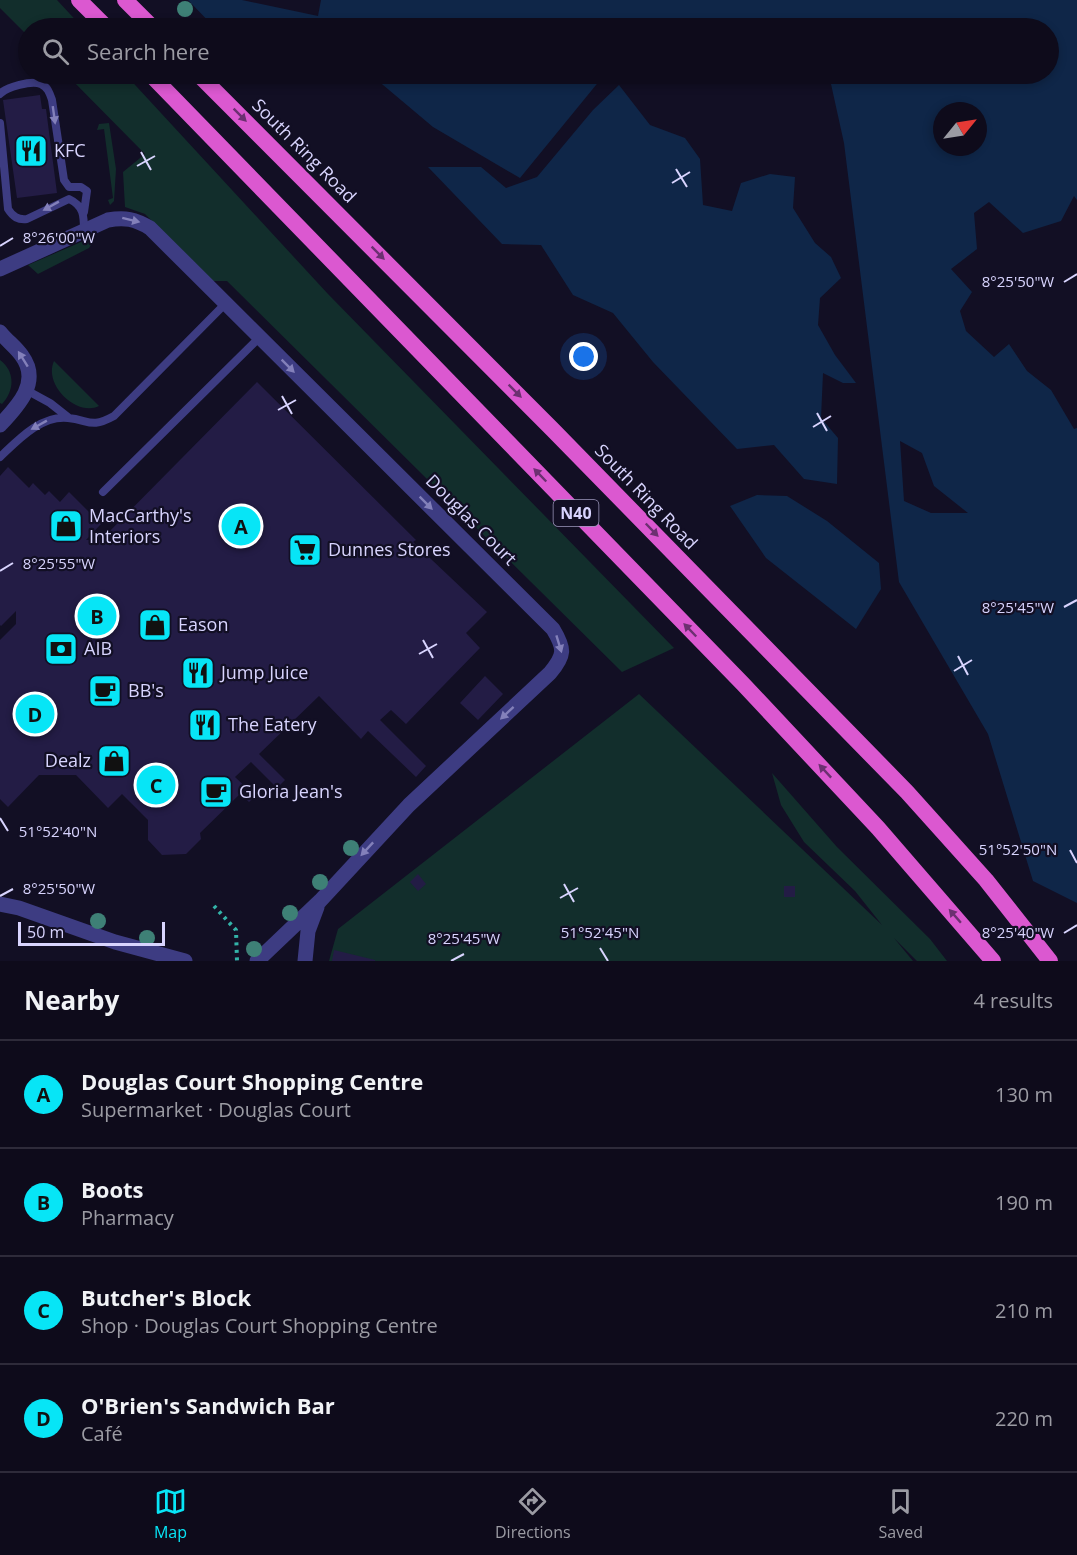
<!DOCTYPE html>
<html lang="en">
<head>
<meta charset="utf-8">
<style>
	:root { --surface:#0e0b1b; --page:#1c1928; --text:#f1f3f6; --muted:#9b9ba3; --line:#2e2b3a; --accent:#07e5f6 }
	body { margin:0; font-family:"Open Sans",sans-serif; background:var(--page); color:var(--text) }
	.compass { position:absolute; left:933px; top:102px; width:54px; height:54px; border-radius:50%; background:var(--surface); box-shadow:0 3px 9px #0003; rotate:60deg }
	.scale { position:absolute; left:18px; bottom:15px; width:147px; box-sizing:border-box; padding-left:6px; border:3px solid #d8d4fe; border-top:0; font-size:16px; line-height:21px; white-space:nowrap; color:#d8d4fe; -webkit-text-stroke:4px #120f24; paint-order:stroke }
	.you { position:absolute; left:584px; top:357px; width:21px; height:21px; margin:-15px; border:4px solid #fff; border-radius:50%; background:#1a73e8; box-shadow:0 0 0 9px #1a73e833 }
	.badge { display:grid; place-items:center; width:39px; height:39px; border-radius:50%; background:var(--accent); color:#111; font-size:20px; font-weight:700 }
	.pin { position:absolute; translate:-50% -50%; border:3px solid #fff; box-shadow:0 2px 6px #0006 }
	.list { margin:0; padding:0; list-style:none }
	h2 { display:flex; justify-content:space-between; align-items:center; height:78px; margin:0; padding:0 24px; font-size:26px }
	h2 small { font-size:20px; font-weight:400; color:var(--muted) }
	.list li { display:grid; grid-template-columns:39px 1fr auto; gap:18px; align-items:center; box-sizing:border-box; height:108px; padding:0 24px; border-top:2px solid var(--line) }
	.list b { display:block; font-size:22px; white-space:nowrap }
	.list p { margin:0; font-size:20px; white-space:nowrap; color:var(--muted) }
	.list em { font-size:20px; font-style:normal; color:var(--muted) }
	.icon { flex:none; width:33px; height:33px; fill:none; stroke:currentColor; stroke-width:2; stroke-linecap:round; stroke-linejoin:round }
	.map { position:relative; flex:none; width:1077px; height:961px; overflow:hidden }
	.search { position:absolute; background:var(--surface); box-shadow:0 3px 9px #0003; left:18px; right:18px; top:18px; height:66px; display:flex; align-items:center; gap:15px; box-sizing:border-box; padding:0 21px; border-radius:33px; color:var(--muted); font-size:22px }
	.sheet { height:510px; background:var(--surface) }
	nav { display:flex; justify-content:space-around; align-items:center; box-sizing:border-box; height:84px; border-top:2px solid var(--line); background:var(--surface); font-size:16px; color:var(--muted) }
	nav a { display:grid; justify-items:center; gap:3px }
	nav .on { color:var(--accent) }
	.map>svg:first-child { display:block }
	.green { fill:#122e2c }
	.water { fill:#0f2648; fill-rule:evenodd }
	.building { fill:#231c45 }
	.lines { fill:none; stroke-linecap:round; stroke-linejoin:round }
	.path { stroke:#33b3a8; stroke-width:4; stroke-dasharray:3 4.5; stroke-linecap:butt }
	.service { stroke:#3d3c82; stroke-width:8 }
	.minor { stroke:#3d3c82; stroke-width:15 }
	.trunk { stroke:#db58d0; stroke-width:16 }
	.tree { fill:#3e8076 }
	.oneway { fill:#8380ba }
	.oneway2 { fill:#6c3071 }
	.ticks { fill:none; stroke:#d8d4fe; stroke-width:2 }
	.labels { text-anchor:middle; stroke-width:4.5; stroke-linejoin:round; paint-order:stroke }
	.shield { fill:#120f24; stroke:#9d99bd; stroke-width:1.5 }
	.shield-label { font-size:16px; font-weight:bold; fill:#d8d4fe }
	.poi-label { font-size:18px; fill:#d8d4fe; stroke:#120f24; text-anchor:start }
	.street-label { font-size:18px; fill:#d8d4fe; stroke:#120f24 }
	.ticks-label { font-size:15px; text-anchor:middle; fill:#d8d4fe; stroke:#120f24; stroke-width:4.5; stroke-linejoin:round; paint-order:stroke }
</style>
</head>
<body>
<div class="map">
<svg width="1077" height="961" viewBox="0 0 1077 961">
	<rect width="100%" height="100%" fill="#120f24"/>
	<path class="green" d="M0,0H57L83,28H28V36L0,8Z
		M66,74H125L328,294L674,648L622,672L227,281H212L145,214L125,207L123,172L145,154Z
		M109,123L116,169L114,201L110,205L108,200L113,198L104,129L97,130L99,124Z
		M88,239L93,242L89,248L38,274L28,265Z
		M0,360C16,372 14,391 2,404L0,403Z
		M54,361L99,406C77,417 43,385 54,361Z
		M639,694L882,925L855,891L804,842L781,805L772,773L837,847L930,939L947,961H917L894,938L913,961H329L338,929Z"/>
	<path class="water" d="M188,0H242L318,16L321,0H1077V200L1074,196L1061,221L1023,233L989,202L974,213L977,249L951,269L972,292L960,311L966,331L994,357L1009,344L1027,371L1051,390L1074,429L1077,428V903L1033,881L988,734L899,582L844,143L831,84L818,74H1048V28H713L702,26L693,28H215ZM942,111H978V147H942ZM900,441L922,453L934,486L968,513H931L904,501Z
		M370,74H605L520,178L433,127Z
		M619,85L650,125L685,138L700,159L703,205L732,211L741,183L770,174L795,177L793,208L815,243L831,257L841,278L820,298L818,325L835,355L856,383H843L823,373L821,418L838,438L837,484L804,479L774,445L737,449L653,362L613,313L573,295L541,245L502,244L428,167H481L506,188L537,177L593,110Z
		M757,495L787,496L827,521L879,563L881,589L856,629L766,558L730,506Z"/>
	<path class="building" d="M40,95L42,109H46L57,193L17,198L3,100Z
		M257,382L416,540L413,542L487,612L466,633L480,648L406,724L391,710L380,720L426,766L416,777L368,731L361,739L319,696L259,754L285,780L277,788L251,762L235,777L255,796L249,802L240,794L200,833L201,839L186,854L162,855L148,840V820L122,794L108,808L76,775H39L8,807L0,799V640L16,624V611L1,626L0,625V476L8,467L29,488L33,483L45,495L49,491L60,502L69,492L101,524L86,540H101Z
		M485,676L503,694L478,720L460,703Z
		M418,874L426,884L418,891L410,882Z
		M784,886H795V897H784Z
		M334,950L375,960V961H332Z"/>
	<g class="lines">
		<path class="path" d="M214,906L236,930L237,961"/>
		<path class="service" d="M0,94C6,87 32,80 41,84C48,87 50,94 52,100L64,180L69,187H81L87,191L84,212
			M0,123L8,209C13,217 18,220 27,219L69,199C84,206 84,216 84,231
			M28,391L50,403L69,418
			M0,457C18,440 41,415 68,418C90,420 90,429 114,416L225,304
			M103,492L260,337"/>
		<path class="minor" d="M0,269L108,220C125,217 135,219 150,228L553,629C565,649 565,655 550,673L409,805L320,901L257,961
			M0,332C7,341 16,347 22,356C41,382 18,406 0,425
			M0,904L19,908L115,942L185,961
			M305,961L308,931L317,907"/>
		<path class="trunk" d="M79,0L107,28
			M125,0L153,28
			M150,74L743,684L878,828L993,961
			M198,74L553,430L907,792L986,880L1050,961"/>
	</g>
	<g class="tree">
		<circle cx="185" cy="9" r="8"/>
		<circle cx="351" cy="848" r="8"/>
		<circle cx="320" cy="882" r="8"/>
		<circle cx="290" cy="913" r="8"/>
		<circle cx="98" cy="921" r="8"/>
		<circle cx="147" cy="938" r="8"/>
		<circle cx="254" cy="949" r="8"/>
	</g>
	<defs><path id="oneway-solid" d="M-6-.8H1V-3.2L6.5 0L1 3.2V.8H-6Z" transform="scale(1.5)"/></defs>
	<g class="oneway">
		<use href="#oneway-solid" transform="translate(54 115) rotate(82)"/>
		<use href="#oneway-solid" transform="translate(51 206) rotate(151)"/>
		<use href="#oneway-solid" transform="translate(131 220) rotate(14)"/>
		<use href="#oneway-solid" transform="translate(23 359) rotate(-122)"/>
		<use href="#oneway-solid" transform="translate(288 366) rotate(45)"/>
		<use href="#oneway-solid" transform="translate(39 425) rotate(151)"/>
		<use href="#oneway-solid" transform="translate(426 503) rotate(45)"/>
		<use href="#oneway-solid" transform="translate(559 644) rotate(73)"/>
		<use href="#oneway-solid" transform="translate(507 713) rotate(137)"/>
		<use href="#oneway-solid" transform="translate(367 849) rotate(133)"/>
	</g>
	<g class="oneway2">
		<use href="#oneway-solid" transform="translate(240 115) rotate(45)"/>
		<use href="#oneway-solid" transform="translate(378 253) rotate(45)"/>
		<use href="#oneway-solid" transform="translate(515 391) rotate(45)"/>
		<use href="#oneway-solid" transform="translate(540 475) rotate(-134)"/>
		<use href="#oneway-solid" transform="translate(652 530) rotate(46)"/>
		<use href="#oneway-solid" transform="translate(690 630) rotate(-134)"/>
		<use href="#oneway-solid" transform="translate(825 771) rotate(-133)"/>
		<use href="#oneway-solid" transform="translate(955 916) rotate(-131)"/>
	</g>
	<path class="ticks" d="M141,152L151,170M137,166L155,156M676,169L687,187M672,183L690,172M0,246L13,238M1064,282L1077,274M282,396L292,414M278,410L296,400M817,413L827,431M813,427L831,416M0,571L13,563M1064,607L1077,600M423,640L433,658M419,654L437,644M958,656L968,675M954,671L972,660M0,818L8,831M1070,850L1077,863M564,884L574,902M0,896L13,889M560,898L578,888M1064,933L1077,925M600,948L608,961M451,961L464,954"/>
	<defs>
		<g id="restaurant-square" transform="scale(1.725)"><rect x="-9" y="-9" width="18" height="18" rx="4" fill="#07e5f6" stroke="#120f24"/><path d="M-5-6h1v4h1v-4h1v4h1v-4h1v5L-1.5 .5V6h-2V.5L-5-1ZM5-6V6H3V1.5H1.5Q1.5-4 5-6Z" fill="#111"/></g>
		<g id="shop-square" transform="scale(1.725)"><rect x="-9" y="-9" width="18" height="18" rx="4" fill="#07e5f6" stroke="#120f24"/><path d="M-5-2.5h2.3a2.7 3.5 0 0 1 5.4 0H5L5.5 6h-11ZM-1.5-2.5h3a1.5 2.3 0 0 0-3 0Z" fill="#111"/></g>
		<g id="supermarket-square" transform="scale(1.725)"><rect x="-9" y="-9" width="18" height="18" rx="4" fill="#07e5f6" stroke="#120f24"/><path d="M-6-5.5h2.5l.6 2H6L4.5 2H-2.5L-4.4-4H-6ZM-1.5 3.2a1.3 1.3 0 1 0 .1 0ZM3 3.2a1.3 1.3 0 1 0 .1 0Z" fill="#111"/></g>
		<g id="bank-square" transform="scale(1.725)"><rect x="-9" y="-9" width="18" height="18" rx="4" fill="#07e5f6" stroke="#120f24"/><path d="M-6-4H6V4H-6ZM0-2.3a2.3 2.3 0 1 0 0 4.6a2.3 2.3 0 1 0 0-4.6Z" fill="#111"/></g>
		<g id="cafe-square" transform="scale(1.725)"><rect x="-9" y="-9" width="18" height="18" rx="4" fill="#07e5f6" stroke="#120f24"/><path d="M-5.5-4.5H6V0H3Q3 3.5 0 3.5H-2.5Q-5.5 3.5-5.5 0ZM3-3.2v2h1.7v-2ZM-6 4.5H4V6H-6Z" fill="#111"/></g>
	</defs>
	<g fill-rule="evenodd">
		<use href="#restaurant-square" x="31" y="151"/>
		<use href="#shop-square" x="66" y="526"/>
		<use href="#supermarket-square" x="305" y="550"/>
		<use href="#shop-square" x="155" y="625"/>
		<use href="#bank-square" x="61" y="649"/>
		<use href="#restaurant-square" x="198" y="673"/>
		<use href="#cafe-square" x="105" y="691"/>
		<use href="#restaurant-square" x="205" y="725"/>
		<use href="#shop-square" x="114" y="761"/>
		<use href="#cafe-square" x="216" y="792"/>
	</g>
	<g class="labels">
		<rect class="shield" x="553.5" y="500" width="45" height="26" rx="4.5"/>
		<g class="shield-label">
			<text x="576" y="519">N40</text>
		</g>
		<g class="poi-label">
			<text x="54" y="157">KFC</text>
			<text x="89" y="522">MacCarthy's<tspan x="89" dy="21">Interiors</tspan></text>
			<text x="328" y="556">Dunnes Stores</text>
			<text x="178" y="631">Eason</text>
			<text x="84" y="655">AIB</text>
			<text x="221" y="679">Jump Juice</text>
			<text x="128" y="697">BB's</text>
			<text x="228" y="731">The Eatery</text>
			<text x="91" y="767" text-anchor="end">Dealz</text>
			<text x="239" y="798">Gloria Jean's</text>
		</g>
		<g class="street-label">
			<text transform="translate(304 151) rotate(45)" y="6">South Ring Road</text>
			<text transform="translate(646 497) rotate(46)" y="6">South Ring Road</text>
			<text transform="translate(471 520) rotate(45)" y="6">Douglas Court</text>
		</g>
	</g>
	<g class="ticks-label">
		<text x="59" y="243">8°26'00"W</text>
		<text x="1018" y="287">8°25'50"W</text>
		<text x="59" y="569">8°25'55"W</text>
		<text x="1018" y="613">8°25'45"W</text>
		<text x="58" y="837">51°52'40"N</text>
		<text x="1018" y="855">51°52'50"N</text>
		<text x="59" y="894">8°25'50"W</text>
		<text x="1018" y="938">8°25'40"W</text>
		<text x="600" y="938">51°52'45"N</text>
		<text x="464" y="944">8°25'45"W</text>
	</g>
</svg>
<svg class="compass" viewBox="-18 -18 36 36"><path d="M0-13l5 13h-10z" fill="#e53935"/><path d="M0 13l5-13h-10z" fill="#9b9ba3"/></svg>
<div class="scale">50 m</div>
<div class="you"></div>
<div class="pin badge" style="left:241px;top:526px">A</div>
<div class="pin badge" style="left:97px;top:616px">B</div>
<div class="pin badge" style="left:156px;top:785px">C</div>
<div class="pin badge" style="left:35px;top:714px">D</div>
<div class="search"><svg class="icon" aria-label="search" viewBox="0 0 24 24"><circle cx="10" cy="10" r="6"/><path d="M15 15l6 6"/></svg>Search here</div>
</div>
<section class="sheet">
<h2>Nearby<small>4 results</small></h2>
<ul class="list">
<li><span class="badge">A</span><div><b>Douglas Court Shopping Centre</b><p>Supermarket · Douglas Court</p></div><em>130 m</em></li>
<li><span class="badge">B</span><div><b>Boots</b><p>Pharmacy</p></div><em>190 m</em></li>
<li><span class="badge">C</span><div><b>Butcher's Block</b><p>Shop · Douglas Court Shopping Centre</p></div><em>210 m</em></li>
<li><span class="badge">D</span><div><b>O'Brien's Sandwich Bar</b><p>Café</p></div><em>220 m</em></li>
</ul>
</section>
<nav>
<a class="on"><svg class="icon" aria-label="map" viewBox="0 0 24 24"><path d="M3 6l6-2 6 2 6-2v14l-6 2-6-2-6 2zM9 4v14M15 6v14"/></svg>Map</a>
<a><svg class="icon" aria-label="directions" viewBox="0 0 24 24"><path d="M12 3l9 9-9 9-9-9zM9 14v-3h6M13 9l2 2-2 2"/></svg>Directions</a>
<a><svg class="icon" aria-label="saved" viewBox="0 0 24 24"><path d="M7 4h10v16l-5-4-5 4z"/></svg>Saved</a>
</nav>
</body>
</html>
